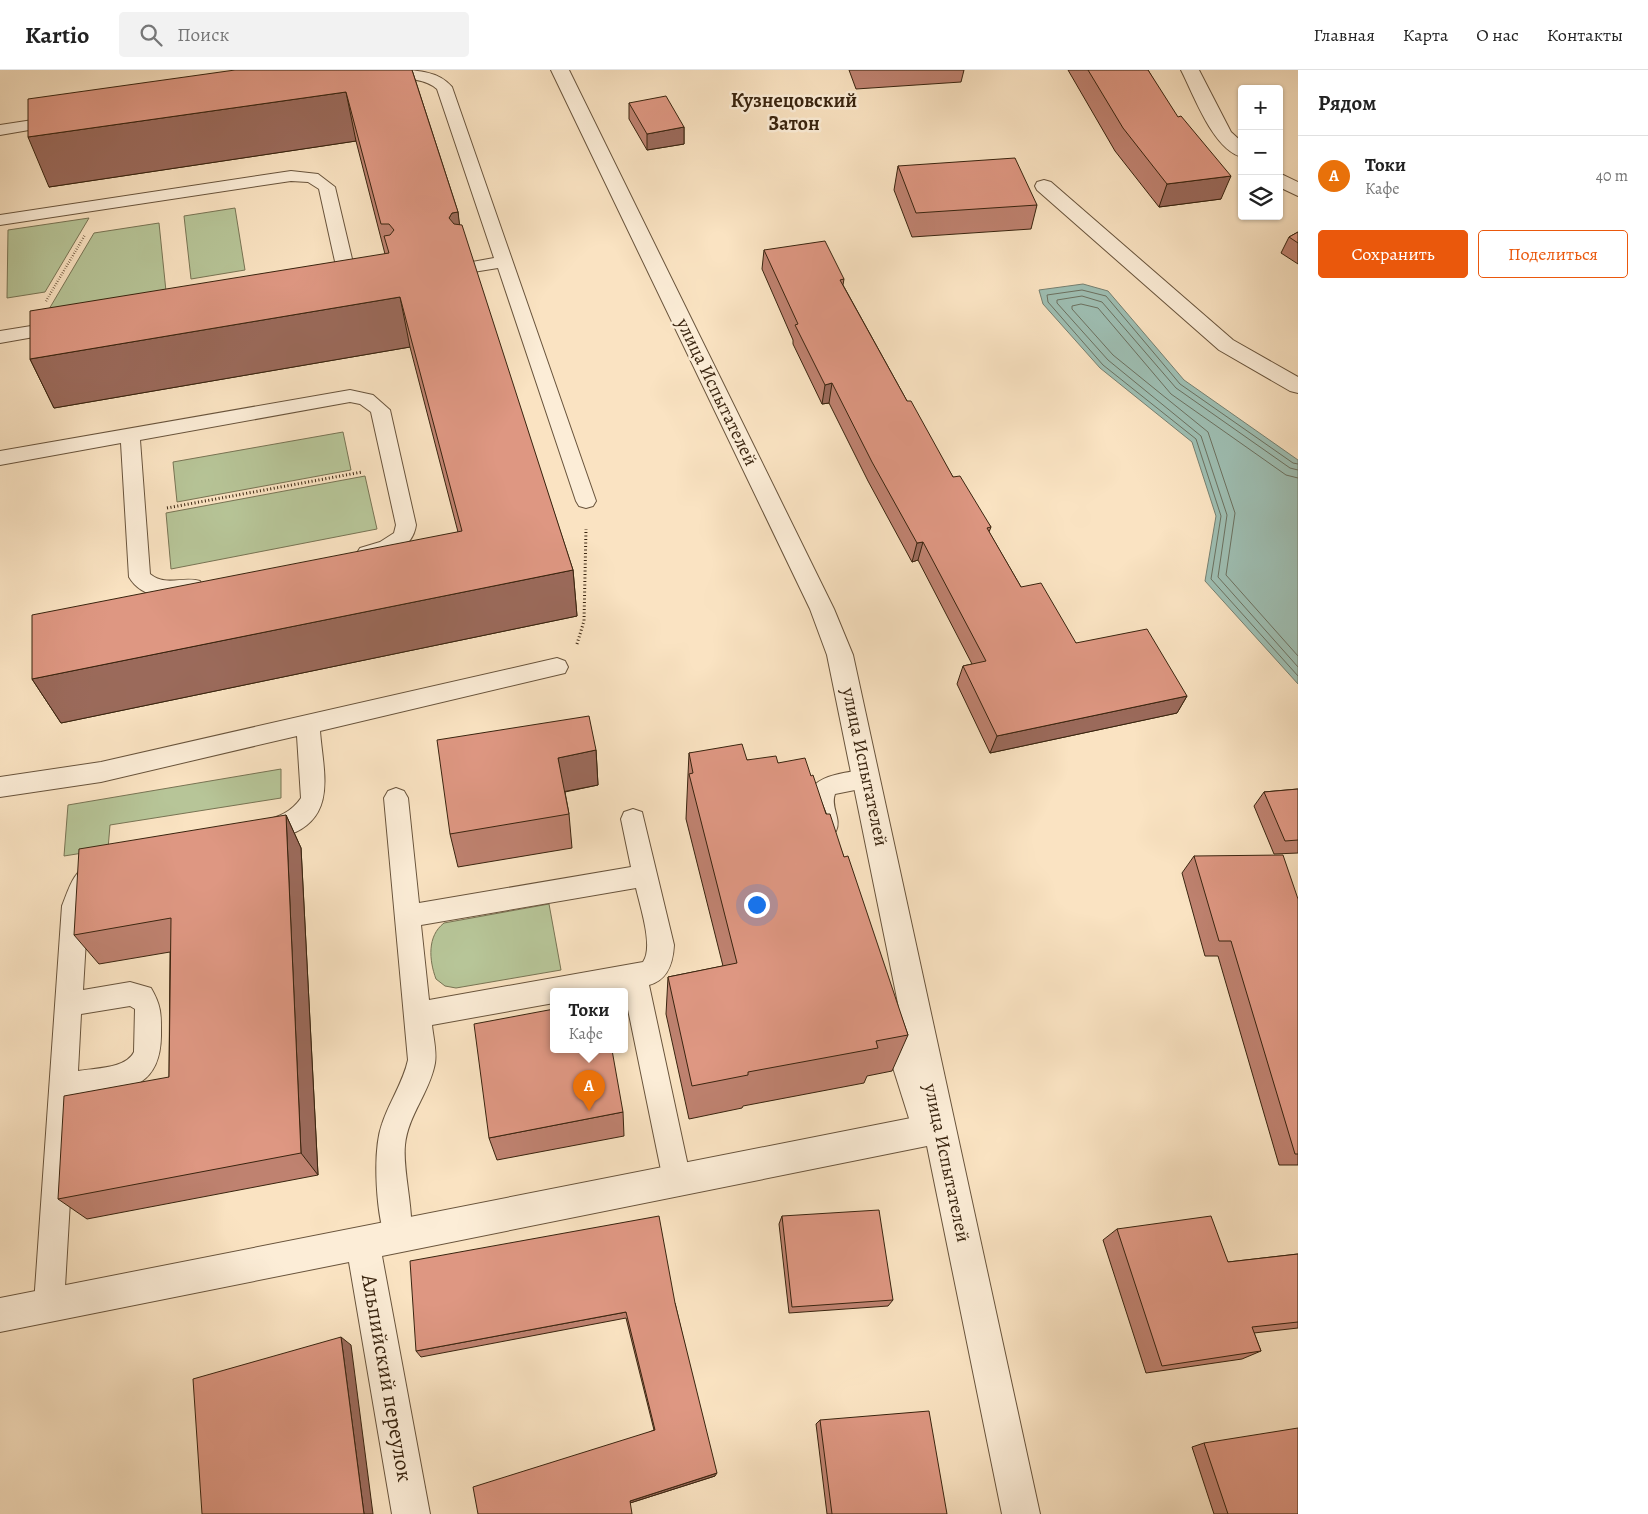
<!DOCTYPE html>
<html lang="ru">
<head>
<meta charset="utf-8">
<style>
	:root { --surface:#fff; --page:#f2f2f2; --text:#222; --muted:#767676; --line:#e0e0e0; --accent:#ea580c }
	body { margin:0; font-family:Alegreya,serif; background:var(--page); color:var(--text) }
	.controls { position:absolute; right:15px; top:15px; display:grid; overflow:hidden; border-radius:5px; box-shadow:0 1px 4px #0004 }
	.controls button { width:45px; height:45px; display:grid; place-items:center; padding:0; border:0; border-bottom:1px solid var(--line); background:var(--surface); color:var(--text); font:25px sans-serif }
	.you { position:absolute; left:756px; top:834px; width:18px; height:18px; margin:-12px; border:4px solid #fff; border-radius:50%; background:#1a73e8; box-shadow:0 0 0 8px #1a73e833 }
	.badge { display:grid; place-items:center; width:32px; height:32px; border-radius:50%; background:var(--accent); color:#fff; font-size:16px; font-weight:700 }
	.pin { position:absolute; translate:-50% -41px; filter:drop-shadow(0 1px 2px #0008) }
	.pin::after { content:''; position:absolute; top:26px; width:18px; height:15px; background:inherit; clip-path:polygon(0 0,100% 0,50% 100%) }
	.popup { position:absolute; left:550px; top:918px; width:78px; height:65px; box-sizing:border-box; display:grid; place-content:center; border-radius:5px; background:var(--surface); filter:drop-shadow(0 1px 4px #0005); font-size:16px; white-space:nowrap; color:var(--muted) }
	.popup b { font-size:19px; color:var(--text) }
	.popup::after { content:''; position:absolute; left:50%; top:100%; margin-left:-10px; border:10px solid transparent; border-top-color:var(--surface) }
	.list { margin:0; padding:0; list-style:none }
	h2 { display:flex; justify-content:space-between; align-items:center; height:65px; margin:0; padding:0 20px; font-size:21px }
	h2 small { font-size:16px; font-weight:400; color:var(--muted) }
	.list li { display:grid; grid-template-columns:32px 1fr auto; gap:15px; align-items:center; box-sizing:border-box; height:80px; padding:0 20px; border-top:1px solid var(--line) }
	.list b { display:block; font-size:19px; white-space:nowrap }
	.list p { margin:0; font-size:16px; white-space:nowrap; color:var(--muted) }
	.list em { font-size:16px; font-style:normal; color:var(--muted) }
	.actions { display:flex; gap:10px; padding:15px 20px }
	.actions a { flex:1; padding:11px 0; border:1px solid var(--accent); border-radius:5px; text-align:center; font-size:18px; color:var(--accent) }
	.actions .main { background:var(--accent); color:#fff }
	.icon { flex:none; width:28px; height:28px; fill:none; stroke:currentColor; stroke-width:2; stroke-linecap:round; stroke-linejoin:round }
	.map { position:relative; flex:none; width:1298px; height:1444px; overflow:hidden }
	header { display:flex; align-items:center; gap:30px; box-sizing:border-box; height:70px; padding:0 25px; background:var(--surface); border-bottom:1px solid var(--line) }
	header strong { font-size:24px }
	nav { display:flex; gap:28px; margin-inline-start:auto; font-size:18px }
	.search { width:350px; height:45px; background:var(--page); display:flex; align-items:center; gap:12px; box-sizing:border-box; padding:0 18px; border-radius:5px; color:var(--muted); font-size:19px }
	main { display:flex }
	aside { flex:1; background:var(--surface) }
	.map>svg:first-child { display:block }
</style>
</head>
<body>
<header>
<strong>Kartio</strong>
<div class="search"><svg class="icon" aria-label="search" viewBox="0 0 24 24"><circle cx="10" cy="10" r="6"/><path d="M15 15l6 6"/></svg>Поиск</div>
<nav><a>Главная</a><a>Карта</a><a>О нас</a><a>Контакты</a></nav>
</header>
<main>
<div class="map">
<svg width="1298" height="1444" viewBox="0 0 1298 1444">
	<rect width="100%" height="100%" fill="#fae3c2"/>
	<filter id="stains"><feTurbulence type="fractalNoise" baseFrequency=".004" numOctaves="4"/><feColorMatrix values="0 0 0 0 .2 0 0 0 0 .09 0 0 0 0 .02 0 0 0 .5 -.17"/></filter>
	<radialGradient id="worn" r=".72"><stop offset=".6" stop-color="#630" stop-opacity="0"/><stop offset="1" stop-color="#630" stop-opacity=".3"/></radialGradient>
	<g fill="#b7c598" stroke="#787454">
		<polygon points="235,138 245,200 191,209 184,146"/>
		<polygon points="89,148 45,222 7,228 8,160"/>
		<polygon points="159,153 167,231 42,251 94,163"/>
		<polygon points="343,362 351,400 177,432 173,392"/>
		<polygon points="365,406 377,459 171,499 166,443"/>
		<polygon points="281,699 281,728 110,755 108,779 64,786 68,735"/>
		<path d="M549,834l12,66 -105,18 -11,-2 -9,-7c-7,-19 -9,-43 8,-56z"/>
	</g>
	<polygon fill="#9ebeb2" stroke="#768071" points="1083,214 1108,221 1184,310 1298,390 1298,614 1205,511 1216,446 1192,372 1100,298 1043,234 1039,220"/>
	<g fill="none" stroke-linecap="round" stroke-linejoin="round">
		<g stroke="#6c7160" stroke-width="1">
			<polyline points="1298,394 1293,393 1180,314 1106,226 1082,220 1047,225 1048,232 1103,295 1196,369 1221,446 1211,509 1298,606"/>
			<polyline points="1298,400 1290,398 1176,318 1102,232 1082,226 1057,230 1057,233 1108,290 1201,366 1227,445 1218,507 1298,597"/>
			<polyline points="1298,408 1286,405 1171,324 1098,238 1081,234 1072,236 1072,239 1113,285 1208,362 1235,443 1226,505 1298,586"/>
		</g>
		<g stroke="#69543c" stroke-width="2">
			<g id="lane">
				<path d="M394,0c20,0 44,0 58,17l144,414 -3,5 -7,2 -7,-2 -3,-5 -78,-233 -31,5 -6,-1 -3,-4 3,-4 33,-6 -57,-169c-21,-18 -55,-4 -62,-13l2,-3z"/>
				<polygon points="59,46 64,48 67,51 64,54 0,65 0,55"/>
				<polygon points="291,101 318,104 335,117 357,210 354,214 336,216 330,215 327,211 330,207 338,205 319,119 308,112 291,111 0,155 0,145"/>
				<polygon points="62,251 68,253 71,257 68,261 0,273 0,261"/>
				<path d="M350,320l23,5 17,15 26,115c-3,24 -34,40 -56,33l-3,-5 3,-5 20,-6 14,-9 2,-8 -25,-113 -11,-8 -10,-2 -210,38 10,134c16,13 32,2 50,7l3,6 -3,6c-24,7 -57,8 -71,-16l-8,-134 -121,22v-14z"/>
				<path d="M557,588l8,3 3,6 -3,6 -245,58c3,40 18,86 -31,104 -13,4 -25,9 -38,4l-3,-7 3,-7c20,-7 37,-8 50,-27l-4,-62 -196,46 -101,15v-20l101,-15z"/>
				<path d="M867,699l8,3 4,7 -4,7 -40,8c-5,13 7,25 1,37l-9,3 -9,-3c-25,-53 7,-55 49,-62z"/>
				<path d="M396,718l8,3 4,7 11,105 212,-36 -10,-48 3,-7 9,-3 9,3 32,133c-1,18 -6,35 -25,40l42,195 -4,10 -10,4 -10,-4 -4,-10 -39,-190 -13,2h-57v11l-122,22c1,11 5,26 3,38 -5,29 -27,52 -30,82 -3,29 13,78 3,101l-10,5 -10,-5c-12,-27 -16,-94 -6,-122 7,-22 21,-41 26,-64l-24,-262 4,-7zM636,818c4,18 18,59 7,74l-214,38 -8,-75z"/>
				<path d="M92,793l9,3 3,8 -12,18 -4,14 -5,84 47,-8 21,6c11,19 10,27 10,48 -1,57 -41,54 -85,62l-12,206 -4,11 -11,4 -11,-4 -4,-11 28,-398c7,-17 11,-36 30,-43zM130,936l5,3 -1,43c-8,17 -40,16 -56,19l3,-57z"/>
				<polygon points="891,938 900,941 904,950 941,1061 937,1071 927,1075 917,1071 913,1061 878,950 882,941"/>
			</g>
		</g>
		<g stroke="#69543c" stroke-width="2">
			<g id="street">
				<polygon points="551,0 569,0 834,539 853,585 1040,1444 1002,1444 927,1076 382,1186 430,1444 392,1444 349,1192 0,1262 0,1228 921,1046 827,585 810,539"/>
				<path d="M1181,0h18l32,62 11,10v15c-29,-7 -48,-62 -61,-87z"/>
				<polygon points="1279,103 1298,112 1298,126 1279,117"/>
				<polygon points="1044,110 1051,112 1233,270 1298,307 1298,323 1290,321 1219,280 1037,120 1035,116 1037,112"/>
			</g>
		</g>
		<polyline stroke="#39240f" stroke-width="2.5" stroke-dasharray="0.5 2" stroke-linecap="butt" points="46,231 85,165"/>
		<g stroke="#39240f" stroke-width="3" stroke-dasharray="1 2.5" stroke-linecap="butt">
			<polyline points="167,438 362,402"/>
			<polyline points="577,574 584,551 586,459"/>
		</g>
		<use href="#lane" fill="#fcedd7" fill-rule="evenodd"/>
		<use href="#street" fill="#fcedd7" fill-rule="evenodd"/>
	</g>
	<g fill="#bf8270" stroke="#39240f">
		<polygon points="412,0 458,142 459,154 573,500 577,546 61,653 32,609 458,462 410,277 54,338 30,289 385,184 356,71 49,117"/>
		<polygon points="849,0 964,0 961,12 856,19"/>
		<polygon points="1068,0 1148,0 1221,129 1159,137 1115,81"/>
		<polygon points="629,33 684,57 684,74 647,80 629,49"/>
		<polygon points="898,96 1037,135 1031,159 912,167 894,120"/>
		<polygon points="1298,162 1298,194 1281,183 1289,167"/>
		<polygon points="764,180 844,209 843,215 907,331 953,407 991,457 989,462 1021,517 1076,573 1187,626 1177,643 990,683 957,614 963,596 972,594 918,490 912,492 868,411 829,333 822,334 793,274 793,270 762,199"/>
		<polygon points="596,680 598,715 565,722 569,744 572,778 458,797 450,764"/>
		<polygon points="689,683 747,690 778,693 811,706 844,787 908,965 892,1001 867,1006 864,1013 743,1036 742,1038 689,1049 666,944 668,907 723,896 686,749"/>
		<polygon points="1298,719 1298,783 1274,784 1254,736 1264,722"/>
		<polygon points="286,745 301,778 318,1105 87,1149 58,1129 169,1007 170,882 99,894 74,865"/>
		<polygon points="1194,786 1298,829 1298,1095 1279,1095 1218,886 1205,886 1182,803"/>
		<polygon points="623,1042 624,1066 497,1090 489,1068"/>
		<polygon points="782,1146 893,1230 888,1236 789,1243 779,1154"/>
		<polygon points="1117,1159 1228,1192 1298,1184 1298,1258 1254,1263 1261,1281 1242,1289 1146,1303 1103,1170"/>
		<polygon points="675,1233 715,1406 630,1433 478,1444 654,1360 626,1248 421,1287 416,1281"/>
		<polygon points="820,1350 947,1444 827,1444 816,1354"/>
		<polygon points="1204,1373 1298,1444 1214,1444 1192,1377"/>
	</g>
	<g fill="#9b6a5b" stroke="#39240f">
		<polygon points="346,22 356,71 49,117 28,67"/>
		<polygon points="684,57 684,74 647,80 647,64"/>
		<polygon points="1231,106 1221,129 1159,137 1167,114"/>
		<polygon points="458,142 464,191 449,148 452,143"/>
		<polygon points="400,227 410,277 54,338 30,289"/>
		<polygon points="832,313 829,333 822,334 825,315"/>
		<polygon points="923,472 918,490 912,492 917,473"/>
		<polygon points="573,500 577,546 61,653 32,609"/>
		<polygon points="1187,626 1177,643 990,683 997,666"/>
		<polygon points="596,680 598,715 562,722 558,688"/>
		<polygon points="286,745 301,778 318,1105 301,1083"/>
		<polygon points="341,1267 351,1275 373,1444 364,1444"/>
		<polygon points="717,1403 715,1406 630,1433 630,1431"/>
	</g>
	<g fill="#de9782" stroke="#39240f">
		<polygon points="235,0 412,0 458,142 452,143 449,148 454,154 462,155 573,500 32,609 32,545 462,461 400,227 30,289 30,241 389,183 384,166 390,165 394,160 389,154 381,154 346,22 28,67 28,29"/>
		<polygon points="1088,0 1148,0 1178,47 1181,46 1231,106 1167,114 1123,58"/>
		<polygon points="666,26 684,57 647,64 629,33"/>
		<polygon points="1015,88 1037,135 916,143 898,96"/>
		<polygon points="1298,162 1298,173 1289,167"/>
		<polygon points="825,171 844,209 840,210 907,331 911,331 953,407 960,406 991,457 987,458 1021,517 1041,513 1076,573 1147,559 1187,626 997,666 963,596 986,591 923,472 917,473 872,392 832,313 825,315 795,255 798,254 764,180"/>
		<polygon points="589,646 596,680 558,688 569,744 450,764 437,670"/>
		<polygon points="742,674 747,690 776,686 778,693 805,688 811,706 813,705 826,744 830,744 844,787 848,786 908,965 876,971 878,978 748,1002 748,1005 692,1016 668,907 737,893 689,704 693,703 689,683"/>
		<polygon points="1298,719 1298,770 1285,771 1264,722"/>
		<polygon points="286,745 301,1083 58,1129 64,1026 169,1007 171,848 74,865 79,779"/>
		<polygon points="1283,785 1298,829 1298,1084 1295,1084 1231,871 1219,871 1194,786"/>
		<polygon points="554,939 554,980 612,980 623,1042 489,1068 474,954"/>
		<polygon points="879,1140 893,1230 792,1237 782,1146"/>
		<polygon points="659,1146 675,1233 717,1403 630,1431 632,1444 478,1444 473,1417 655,1360 626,1242 416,1281 410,1191"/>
		<polygon points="1211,1146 1228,1192 1298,1184 1298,1252 1252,1257 1261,1281 1162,1296 1117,1159"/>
		<polygon points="341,1267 364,1444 202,1444 193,1309"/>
		<polygon points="929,1341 947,1444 832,1444 820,1350"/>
		<polygon points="1298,1358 1298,1444 1228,1444 1204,1373"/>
	</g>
	<g text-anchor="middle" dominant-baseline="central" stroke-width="5" stroke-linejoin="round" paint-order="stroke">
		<g font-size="19" fill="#39240f" stroke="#fcedd7">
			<text transform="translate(717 322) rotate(64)">улица Испытателей</text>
			<text transform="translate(865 697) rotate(78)">улица Испытателей</text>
			<text transform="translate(947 1093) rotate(78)">улица Испытателей</text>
		</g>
		<g font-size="20" font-weight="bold" fill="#39240f" stroke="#fcedd7">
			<text x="794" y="30">Кузнецовский<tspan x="794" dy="23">Затон</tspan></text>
		</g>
		<g font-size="22" fill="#39240f" stroke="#fcedd7">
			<text transform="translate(387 1308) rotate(80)">Альпийский переулок</text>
		</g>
	</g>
	<rect width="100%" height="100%" filter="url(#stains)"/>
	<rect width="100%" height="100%" fill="url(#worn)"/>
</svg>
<div class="controls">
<button>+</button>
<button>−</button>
<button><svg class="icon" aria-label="layers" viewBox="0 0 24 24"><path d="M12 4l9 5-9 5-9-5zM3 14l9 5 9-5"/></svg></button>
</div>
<div class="you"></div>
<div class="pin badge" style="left:589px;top:1041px;background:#e8710a">A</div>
<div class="popup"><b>Токи</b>Кафе</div>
</div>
<aside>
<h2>Рядом<small></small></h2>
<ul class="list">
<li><span class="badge" style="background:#e8710a">A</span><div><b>Токи</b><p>Кафе</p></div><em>40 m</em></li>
</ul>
<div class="actions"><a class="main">Сохранить</a><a>Поделиться</a></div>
</aside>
</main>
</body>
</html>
